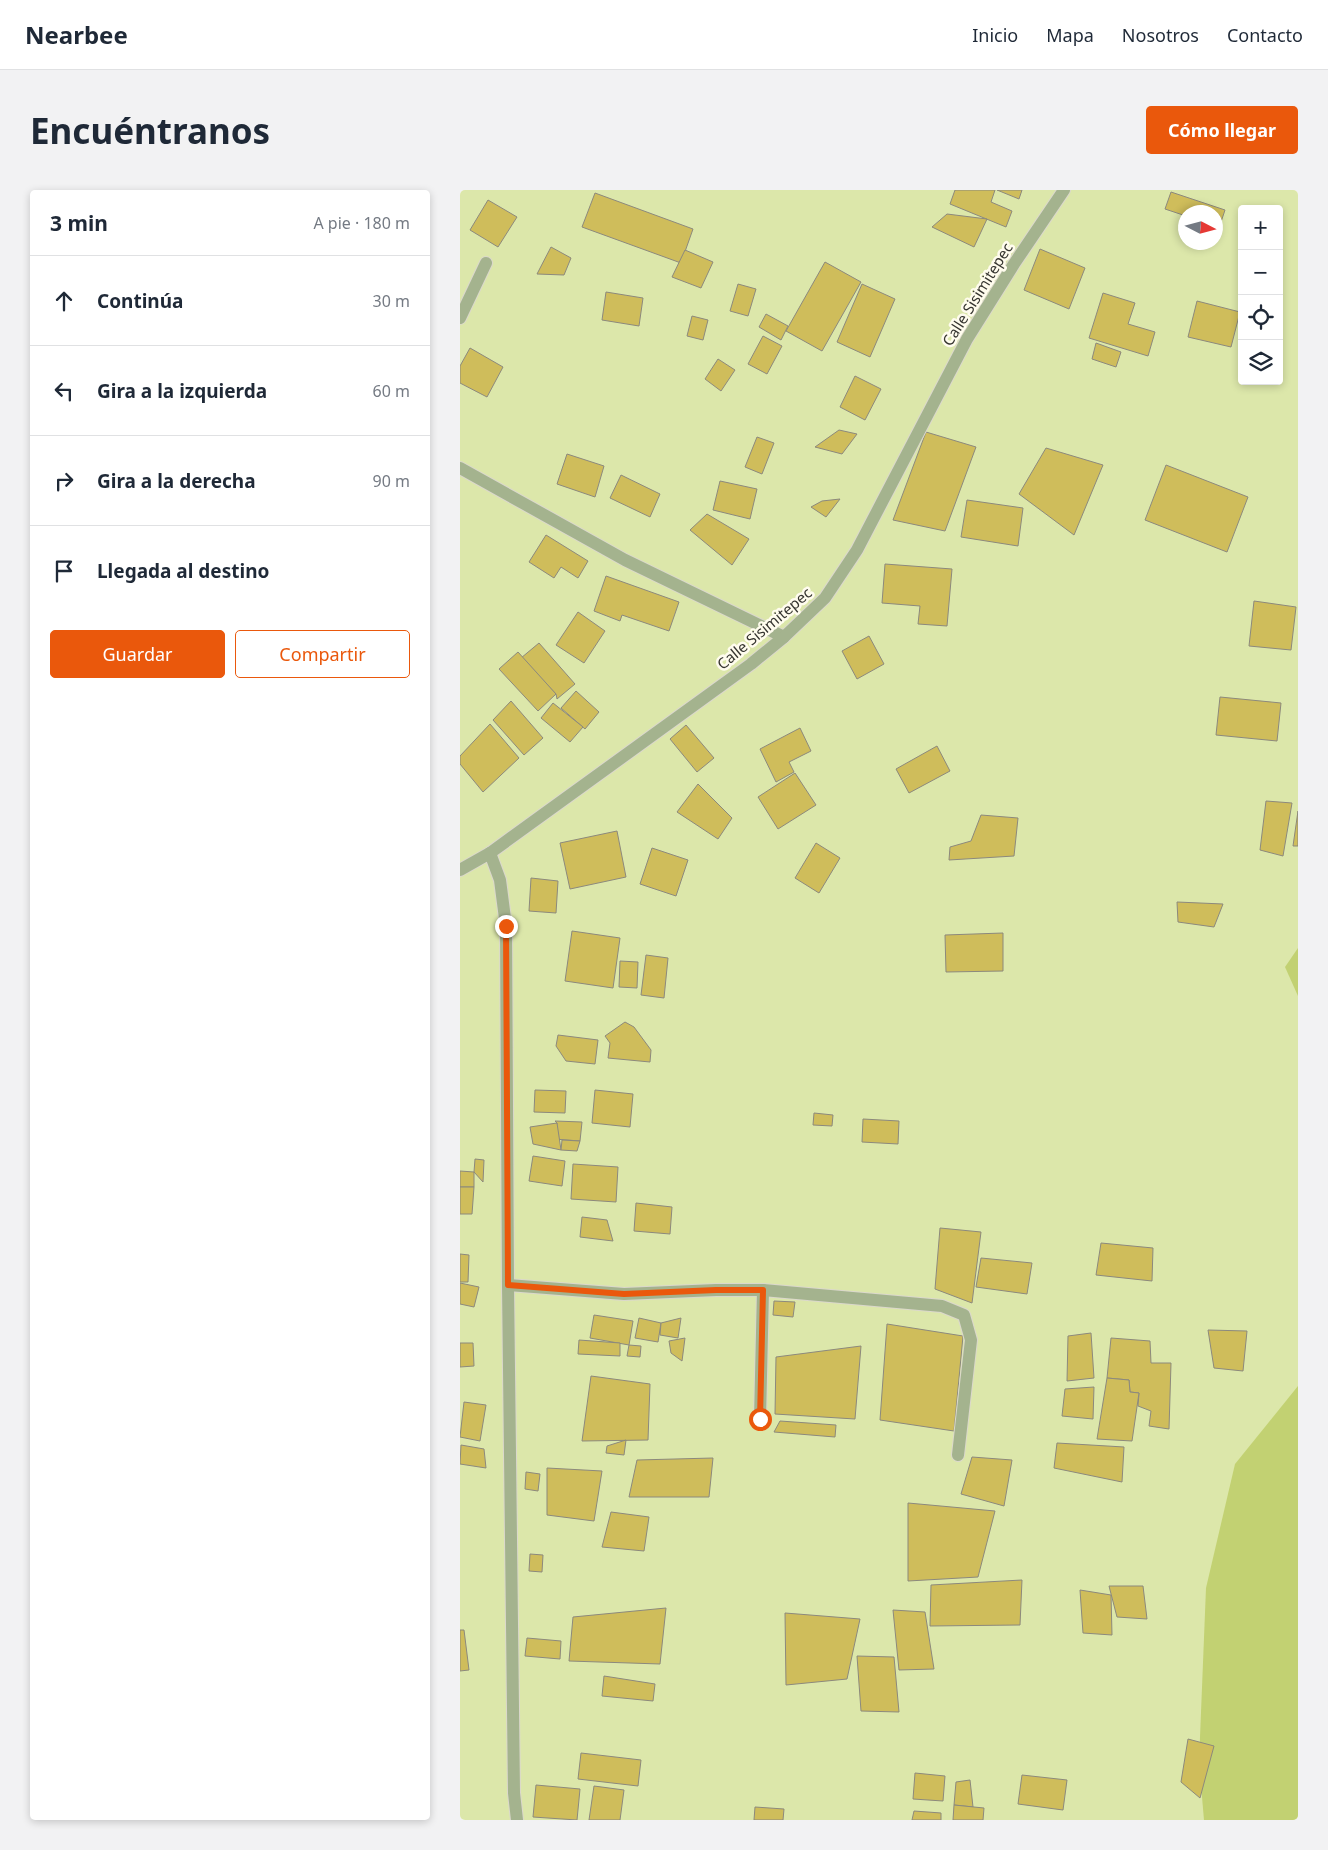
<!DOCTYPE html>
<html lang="es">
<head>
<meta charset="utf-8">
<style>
	:root { --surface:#fff; --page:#f2f2f3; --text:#1f2937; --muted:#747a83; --line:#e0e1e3; --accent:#ea580c }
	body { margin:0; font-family:"Noto Sans",sans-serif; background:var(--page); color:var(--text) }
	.controls { position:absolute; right:15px; top:15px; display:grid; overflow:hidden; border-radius:5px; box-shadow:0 2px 8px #0003 }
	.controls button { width:45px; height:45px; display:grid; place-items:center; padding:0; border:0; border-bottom:1px solid var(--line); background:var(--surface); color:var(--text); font:25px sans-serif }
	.compass { position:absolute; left:718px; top:15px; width:45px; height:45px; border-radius:50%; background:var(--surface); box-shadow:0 2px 8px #0003; rotate:96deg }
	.stop { position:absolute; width:15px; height:15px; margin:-11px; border:4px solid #ea580c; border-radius:50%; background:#fff }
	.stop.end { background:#ea580c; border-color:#fff; box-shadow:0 1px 5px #0008 }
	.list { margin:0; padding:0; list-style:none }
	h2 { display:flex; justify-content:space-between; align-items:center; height:65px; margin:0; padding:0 20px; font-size:21px }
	h2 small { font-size:16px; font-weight:400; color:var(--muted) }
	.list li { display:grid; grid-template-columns:32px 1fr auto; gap:15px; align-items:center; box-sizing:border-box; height:90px; padding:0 20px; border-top:1px solid var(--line) }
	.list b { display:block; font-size:19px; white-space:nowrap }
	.list em { font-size:16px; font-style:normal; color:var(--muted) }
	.actions { display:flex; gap:10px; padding:15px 20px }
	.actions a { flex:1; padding:11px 0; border:1px solid var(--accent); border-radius:5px; text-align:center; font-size:18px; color:var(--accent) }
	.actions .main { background:var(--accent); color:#fff }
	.icon { flex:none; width:28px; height:28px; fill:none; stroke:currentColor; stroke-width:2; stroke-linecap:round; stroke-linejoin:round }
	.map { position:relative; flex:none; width:838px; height:1630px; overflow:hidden; border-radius:5px }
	header { display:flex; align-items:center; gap:30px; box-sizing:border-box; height:70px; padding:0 25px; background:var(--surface); border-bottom:1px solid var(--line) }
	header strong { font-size:24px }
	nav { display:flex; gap:28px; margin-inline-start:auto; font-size:18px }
	.intro { display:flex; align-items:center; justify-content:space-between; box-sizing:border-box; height:120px; padding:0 30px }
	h1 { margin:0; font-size:35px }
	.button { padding:12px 22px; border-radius:5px; background:var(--accent); color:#fff; font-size:18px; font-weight:700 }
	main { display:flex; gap:30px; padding:0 30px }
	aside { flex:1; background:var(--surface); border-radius:5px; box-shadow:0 2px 8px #0003 }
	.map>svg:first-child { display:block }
</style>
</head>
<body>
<header>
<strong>Nearbee</strong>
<nav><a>Inicio</a><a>Mapa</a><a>Nosotros</a><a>Contacto</a></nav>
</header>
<div class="intro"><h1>Encuéntranos</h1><a class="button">Cómo llegar</a></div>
<main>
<aside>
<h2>3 min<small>A pie · 180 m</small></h2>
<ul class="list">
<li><svg class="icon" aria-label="ahead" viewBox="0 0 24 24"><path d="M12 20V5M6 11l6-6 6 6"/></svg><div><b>Continúa</b></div><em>30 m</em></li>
<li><svg class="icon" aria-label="left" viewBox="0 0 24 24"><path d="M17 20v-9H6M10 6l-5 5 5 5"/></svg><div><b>Gira a la izquierda</b></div><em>60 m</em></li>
<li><svg class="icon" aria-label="right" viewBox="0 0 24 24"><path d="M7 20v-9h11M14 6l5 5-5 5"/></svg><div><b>Gira a la derecha</b></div><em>90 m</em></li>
<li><svg class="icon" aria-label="arrive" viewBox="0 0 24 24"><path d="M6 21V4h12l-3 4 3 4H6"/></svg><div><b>Llegada al destino</b></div></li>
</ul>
<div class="actions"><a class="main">Guardar</a><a>Compartir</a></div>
</aside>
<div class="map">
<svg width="838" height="1630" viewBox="0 0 838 1630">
	<rect width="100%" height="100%" fill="#fffcee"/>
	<path fill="#dce7aa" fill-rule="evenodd" d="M0,0h838v1630h-838zM782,19h37v172h-37zM726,22h30v30h-30z"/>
	<g fill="#c2d172">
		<polygon points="838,758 838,806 825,777"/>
		<polygon points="838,1196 838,1630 744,1630 739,1572 746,1398 775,1274"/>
	</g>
	<g fill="#cfbd5b" stroke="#8c897d">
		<polygon points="495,0 535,0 531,12 552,21 546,37 490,14"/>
		<polygon points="537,0 562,0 559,9"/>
		<polygon points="711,2 765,20 756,47 756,22 726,22 726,26 705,19"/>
		<polygon points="135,3 233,39 221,73 122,37"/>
		<polygon points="28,10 57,27 38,57 10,40"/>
		<polygon points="487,24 527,29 514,57 472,37"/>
		<polygon points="91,57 111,68 104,85 77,84"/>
		<polygon points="580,59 625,78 609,119 564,100"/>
		<polygon points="225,60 253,72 241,98 212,87"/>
		<polygon points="365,72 401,92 362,161 326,141"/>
		<polygon points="278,94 296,99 288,126 270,121"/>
		<polygon points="402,94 435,109 410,167 377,152"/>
		<polygon points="146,102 183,108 179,136 142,130"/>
		<polygon points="643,103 675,113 668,134 695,142 688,166 629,148"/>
		<polygon points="737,111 780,122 771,157 728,147"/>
		<polygon points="306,124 328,136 321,150 299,137"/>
		<polygon points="232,126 248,130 243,150 227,146"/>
		<polygon points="303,146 322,156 307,184 288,174"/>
		<polygon points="636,153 661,162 656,177 632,169"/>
		<polygon points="10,158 43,177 27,207 0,193 0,176"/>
		<polygon points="258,169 275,180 261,201 245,189"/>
		<polygon points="395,186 421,199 405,230 380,217"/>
		<polygon points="379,240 397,244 382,264 355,257"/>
		<polygon points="466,242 516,257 485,341 433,330"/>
		<polygon points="297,247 314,253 302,284 285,277"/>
		<polygon points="586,258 643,275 614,345 559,304"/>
		<polygon points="107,264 144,276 135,307 97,294"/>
		<polygon points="706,275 788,307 767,362 685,330"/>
		<polygon points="161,285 200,304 190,327 150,308"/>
		<polygon points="260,291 297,299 290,329 253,320"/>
		<polygon points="380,309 366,327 351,317 362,311"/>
		<polygon points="507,310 563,318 558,356 501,347"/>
		<polygon points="247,324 289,349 272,375 230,340"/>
		<polygon points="86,345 128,371 118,388 101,377 94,388 69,372"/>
		<polygon points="425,374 492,379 487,436 458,434 460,416 422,413"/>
		<polygon points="146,386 219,412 209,441 162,425 160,431 134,421"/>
		<polygon points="794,411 836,417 831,460 789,456"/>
		<polygon points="118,422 145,441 124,473 96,455"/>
		<polygon points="409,446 424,474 397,489 382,461"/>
		<polygon points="79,453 115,494 97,509 96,504 61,468"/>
		<polygon points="58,462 96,504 78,521 39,479"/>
		<polygon points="116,501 139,522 125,539 101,518"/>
		<polygon points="760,507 821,513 817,551 756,545"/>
		<polygon points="51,511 83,548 64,565 33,530"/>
		<polygon points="93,513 123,537 110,552 81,528"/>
		<polygon points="30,534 59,568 23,602 0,574 0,566"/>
		<polygon points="226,535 254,568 237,582 210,549"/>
		<polygon points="340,538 351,561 329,572 334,582 316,592 300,559"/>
		<polygon points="477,556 490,581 449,603 436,579"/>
		<polygon points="335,583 356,615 318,639 298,607"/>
		<polygon points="238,594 272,628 258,649 217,622"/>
		<polygon points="806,611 832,613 823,666 800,660"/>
		<polygon points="838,621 838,656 833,656"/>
		<polygon points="521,625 558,628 554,666 489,670 490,657 511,651"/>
		<polygon points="157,641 166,687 110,699 100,653"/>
		<polygon points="356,653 380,668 359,703 335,688"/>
		<polygon points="192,658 228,670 216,706 180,694"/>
		<polygon points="71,688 98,691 96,723 69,721"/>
		<polygon points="717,712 763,714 754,737 718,732"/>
		<polygon points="112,741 160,748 153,798 105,791"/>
		<polygon points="543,743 543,781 486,782 485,745"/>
		<polygon points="186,765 208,768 204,808 181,805"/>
		<polygon points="160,771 178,772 177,798 159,797"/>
		<polygon points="165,832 174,837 191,860 190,872 148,868 150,853 145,846"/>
		<polygon points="98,845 138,850 135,874 106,871 96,856"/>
		<polygon points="75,900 106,901 105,923 74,922"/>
		<polygon points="135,900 173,904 170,937 132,933"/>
		<polygon points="354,923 373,925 372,936 353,935"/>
		<polygon points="403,929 439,931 438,954 402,952"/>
		<polygon points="95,931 122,932 120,951 94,949 97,933"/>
		<polygon points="97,933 101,960 73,954 70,937"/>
		<polygon points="102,950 120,951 117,961 101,960"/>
		<polygon points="73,966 105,971 102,996 69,991"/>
		<polygon points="15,969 24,970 23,992 14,982"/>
		<polygon points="113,974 158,977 156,1012 111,1009"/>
		<polygon points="0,981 14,982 14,997 0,997"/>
		<polygon points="0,997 14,997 12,1024 0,1024"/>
		<polygon points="176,1013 212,1017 210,1044 174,1041"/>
		<polygon points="122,1027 147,1030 153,1051 120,1047"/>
		<polygon points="480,1038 521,1042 512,1113 475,1099"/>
		<polygon points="641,1053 693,1058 692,1091 636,1085"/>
		<polygon points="0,1064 9,1065 8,1092 0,1092"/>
		<polygon points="521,1068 572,1073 567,1104 516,1097"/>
		<polygon points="0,1093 19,1097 14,1117 0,1114"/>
		<polygon points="314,1111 335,1112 333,1127 313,1125"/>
		<polygon points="134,1125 173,1131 169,1155 130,1148"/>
		<polygon points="179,1128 201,1133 198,1152 175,1148"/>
		<polygon points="221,1128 218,1148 200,1145 201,1133"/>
		<polygon points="427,1134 503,1146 494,1241 420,1230"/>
		<polygon points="748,1140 787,1141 783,1181 754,1178"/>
		<polygon points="631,1143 634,1188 607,1191 608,1146"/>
		<polygon points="225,1148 222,1171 211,1163 209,1151"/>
		<polygon points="651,1148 690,1151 691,1173 711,1173 709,1239 689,1236 691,1221 678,1216 679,1203 670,1202 669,1190 647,1188"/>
		<polygon points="119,1150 160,1153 160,1166 118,1164"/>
		<polygon points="0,1153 13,1153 14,1176 0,1177"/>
		<polygon points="169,1155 181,1156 180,1167 167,1166"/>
		<polygon points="401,1156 395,1229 315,1224 316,1167"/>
		<polygon points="131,1186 190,1194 188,1250 122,1251"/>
		<polygon points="647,1188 669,1190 670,1202 679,1203 672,1251 637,1249"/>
		<polygon points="634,1197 633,1229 602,1226 605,1199"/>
		<polygon points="4,1212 26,1215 20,1251 0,1247"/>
		<polygon points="320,1231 376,1235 375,1247 314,1242"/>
		<polygon points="166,1250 164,1265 146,1263 147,1256"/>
		<polygon points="597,1253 664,1257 662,1292 594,1278"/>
		<polygon points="1,1255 24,1259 26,1278 0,1274"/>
		<polygon points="512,1267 552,1270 544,1316 501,1304"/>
		<polygon points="253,1268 249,1307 169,1307 177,1270"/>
		<polygon points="87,1278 142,1281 134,1331 87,1325"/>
		<polygon points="66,1282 80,1284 78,1301 65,1299"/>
		<polygon points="448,1313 535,1321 518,1387 448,1391"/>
		<polygon points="151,1322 189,1327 184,1361 142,1357"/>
		<polygon points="70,1364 83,1365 82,1382 69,1381"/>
		<polygon points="562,1390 560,1435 470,1436 471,1395"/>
		<polygon points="649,1396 683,1396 687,1429 657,1427"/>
		<polygon points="620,1400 651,1405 652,1445 623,1443"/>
		<polygon points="206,1418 200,1474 109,1471 113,1427"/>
		<polygon points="433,1420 465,1422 474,1479 439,1480"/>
		<polygon points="325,1423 400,1429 387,1489 326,1495"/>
		<polygon points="0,1440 4,1440 9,1480 0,1481"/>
		<polygon points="67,1448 101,1451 100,1469 65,1466"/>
		<polygon points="397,1466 434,1467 439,1522 401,1521"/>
		<polygon points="144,1486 195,1494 193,1511 142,1506"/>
		<polygon points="728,1549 754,1556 740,1608 721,1592"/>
		<polygon points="121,1563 181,1570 178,1596 118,1589"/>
		<polygon points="455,1583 485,1586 483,1611 453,1609"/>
		<polygon points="562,1585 607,1590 603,1620 558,1614"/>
		<polygon points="510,1590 513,1617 494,1615 496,1592"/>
		<polygon points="76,1595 120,1599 117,1630 73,1627"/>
		<polygon points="134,1596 164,1600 160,1630 129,1630"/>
		<polygon points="494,1615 524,1618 523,1630 493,1630"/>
		<polygon points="295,1617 324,1619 323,1630 294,1630"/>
		<polygon points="454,1621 481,1623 481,1630 452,1630"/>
	</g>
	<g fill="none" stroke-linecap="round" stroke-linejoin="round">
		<g stroke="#dbd8cc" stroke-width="14">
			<g id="minor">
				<polyline points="0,128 26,73"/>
				<polyline points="0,278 165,370 324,447"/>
				<polyline points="30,663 40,690 46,736 48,1095 54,1603 57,1630"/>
				<polyline points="0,680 30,663 291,474 324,447 365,408 397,360 507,149 554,74 604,0"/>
				<polyline points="48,1095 164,1104 256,1100 303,1100 482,1116 504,1125 511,1150 498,1265"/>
				<polyline points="300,1229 303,1100"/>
			</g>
		</g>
		<use href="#minor" stroke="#a4b38e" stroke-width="12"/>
	</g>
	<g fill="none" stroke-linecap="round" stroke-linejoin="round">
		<polyline stroke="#ea580c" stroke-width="6" points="46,736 48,1095 164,1104 256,1100 303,1100 300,1229"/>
	</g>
	<g text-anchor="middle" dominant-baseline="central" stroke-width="5" stroke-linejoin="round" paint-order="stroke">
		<g font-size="15" fill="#363530" stroke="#fffcee">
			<text transform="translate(517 104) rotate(-58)">Calle Sisimitepec</text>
			<text transform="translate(304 438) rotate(-40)">Calle Sisimitepec</text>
		</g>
	</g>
</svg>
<div class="controls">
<button>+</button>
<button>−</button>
<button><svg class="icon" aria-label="locate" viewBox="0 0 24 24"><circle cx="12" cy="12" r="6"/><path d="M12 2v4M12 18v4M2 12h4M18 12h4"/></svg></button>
<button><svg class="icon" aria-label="layers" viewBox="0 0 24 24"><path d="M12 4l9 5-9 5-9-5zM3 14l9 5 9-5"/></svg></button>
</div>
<svg class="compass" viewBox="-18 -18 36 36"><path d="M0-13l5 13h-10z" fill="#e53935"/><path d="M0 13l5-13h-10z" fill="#747a83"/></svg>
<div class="stop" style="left:300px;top:1229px"></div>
<div class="stop end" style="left:46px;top:736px"></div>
</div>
</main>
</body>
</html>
